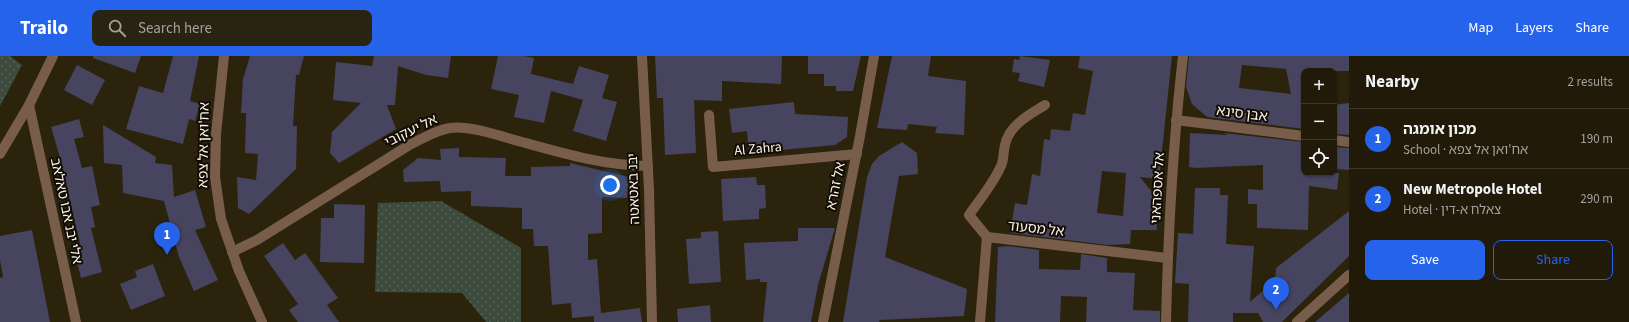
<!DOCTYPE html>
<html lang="en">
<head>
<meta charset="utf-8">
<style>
	:root { --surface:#211a09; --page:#292312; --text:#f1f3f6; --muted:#a2a19c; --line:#3e382a; --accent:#2563eb }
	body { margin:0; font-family:"Source Sans 3","Noto Sans Hebrew",sans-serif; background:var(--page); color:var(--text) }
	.controls { position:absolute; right:12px; top:12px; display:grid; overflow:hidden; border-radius:8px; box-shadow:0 1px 3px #0004 }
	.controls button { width:36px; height:36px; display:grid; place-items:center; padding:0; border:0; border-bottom:1px solid var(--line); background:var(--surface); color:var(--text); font:20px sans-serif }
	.you { position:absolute; left:610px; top:129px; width:14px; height:14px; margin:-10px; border:3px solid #fff; border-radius:50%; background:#1a73e8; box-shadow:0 0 0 6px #1a73e833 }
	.badge { display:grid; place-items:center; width:26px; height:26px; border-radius:50%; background:var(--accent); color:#fff; font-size:13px; font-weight:700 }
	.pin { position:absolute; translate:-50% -33px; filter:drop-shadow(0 1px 2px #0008) }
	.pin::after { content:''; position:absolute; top:21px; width:14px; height:12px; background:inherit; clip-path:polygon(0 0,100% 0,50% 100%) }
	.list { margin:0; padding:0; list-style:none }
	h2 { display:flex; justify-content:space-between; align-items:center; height:52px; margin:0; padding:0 16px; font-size:17px }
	h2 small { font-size:13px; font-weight:400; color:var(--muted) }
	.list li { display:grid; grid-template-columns:26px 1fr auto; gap:12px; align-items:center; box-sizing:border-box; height:60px; padding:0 16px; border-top:1px solid var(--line) }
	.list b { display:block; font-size:15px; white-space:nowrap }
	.list p { margin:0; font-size:13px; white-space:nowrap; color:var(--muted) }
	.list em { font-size:13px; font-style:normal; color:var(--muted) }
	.actions { display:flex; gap:8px; padding:12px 16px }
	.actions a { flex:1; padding:9px 0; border:1px solid var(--accent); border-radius:8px; text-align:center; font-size:14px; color:var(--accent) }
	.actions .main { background:var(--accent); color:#fff }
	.icon { flex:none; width:22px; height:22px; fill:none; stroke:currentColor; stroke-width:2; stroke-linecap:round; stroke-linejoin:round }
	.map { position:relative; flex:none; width:1349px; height:266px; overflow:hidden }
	header { display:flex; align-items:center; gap:24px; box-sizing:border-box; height:56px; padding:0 20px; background:var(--accent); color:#fff }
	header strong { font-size:19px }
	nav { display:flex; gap:22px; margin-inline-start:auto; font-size:14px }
	.search { width:280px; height:36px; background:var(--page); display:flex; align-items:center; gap:10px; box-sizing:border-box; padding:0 14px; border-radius:8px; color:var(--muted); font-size:15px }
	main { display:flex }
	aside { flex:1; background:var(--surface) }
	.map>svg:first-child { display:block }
</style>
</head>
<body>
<header>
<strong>Trailo</strong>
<div class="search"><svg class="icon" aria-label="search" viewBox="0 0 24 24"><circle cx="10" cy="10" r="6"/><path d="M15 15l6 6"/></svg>Search here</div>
<nav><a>Map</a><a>Layers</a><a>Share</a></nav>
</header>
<main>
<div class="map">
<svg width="1349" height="266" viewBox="0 0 1349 266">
	<defs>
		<pattern id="grass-dots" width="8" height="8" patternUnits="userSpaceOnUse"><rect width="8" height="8" fill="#3c4b3c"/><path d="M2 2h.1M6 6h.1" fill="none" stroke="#596558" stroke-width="1.8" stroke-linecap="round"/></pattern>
	</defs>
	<rect width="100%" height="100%" fill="#2c230c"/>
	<g fill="url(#grass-dots)">
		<polygon points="0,0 10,0 22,9 0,50"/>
		<polygon points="441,145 521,192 521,266 486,266 462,237 375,236 378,147"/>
	</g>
	<g fill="#46445e" fill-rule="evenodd">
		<polygon points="93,0 141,0 135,17 93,2"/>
		<polygon points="173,0 199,0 190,45 200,48 195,65 189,63 183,88 126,73 139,30 163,37"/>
		<polygon points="250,0 304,0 299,19 296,19 293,70 297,70 296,113 249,158 238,152 237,121 256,124 258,98 245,97 246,57 241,57 243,23"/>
		<polygon points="374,0 451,0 448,22 426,19 398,10 395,49 387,49 396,73 339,107 330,97 332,76 361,47 333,44 336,6 372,10"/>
		<polygon points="498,0 524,0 534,2 531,18 573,28 579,10 609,19 602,42 617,46 606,85 573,75 583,44 551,35 544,67 514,61 519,39 491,33"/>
		<polygon points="655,0 782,0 781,28 722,25 722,45 694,44 696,97 665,99 663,42 657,42"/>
		<polygon points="808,0 861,0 853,35 836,35 836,30 824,30 824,18 808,18"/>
		<polygon points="892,0 931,0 928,20 966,25 964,79 935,77 937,71 908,68 907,74 877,72"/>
		<polygon points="1020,0 1050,4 1044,31 1018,25 1020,17 1012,16 1014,3 1019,4"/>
		<path d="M1080,0h92l-13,123 -19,-2 16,20 1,33h-26l-1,14 -22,1 -98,-12 5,-30 12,2 5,-31 8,2 4,-37 6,1 1,-11 19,2 3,-18 12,2 8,-44 -15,-3zM1102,115l24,2 -3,43 -26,-3z"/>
		<path d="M1189,0h160v15h-45v58l-97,-12 -15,-13 -6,-17zM1242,9l44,4 5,25 -52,-6z"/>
		<polygon points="77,9 105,24 92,49 64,34"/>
		<polygon points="794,46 795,58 848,61 847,81 835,89 749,97 747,75 732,77 729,53"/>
		<polygon points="1349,47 1349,79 1334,78 1334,49"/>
		<polygon points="79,63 84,81 74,83 82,112 92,110 100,149 91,151 95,171 91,172 102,216 81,222 74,194 81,192 61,105 51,71"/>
		<polygon points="103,69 156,101 155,107 172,109 174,141 195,134 206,171 195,174 218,224 194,235 179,201 164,145 123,137 122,109 104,107"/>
		<polygon points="1190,77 1227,79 1224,77 1304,86 1304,117 1339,117 1337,134 1309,130 1308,174 1257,172 1257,148 1248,148 1248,133 1263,134 1263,109 1196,112 1189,111"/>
		<polygon points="902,86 917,97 918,118 899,120 885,201 967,233 964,260 880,264 879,266 843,266 867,121 872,108 879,100"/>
		<polygon points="1334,91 1349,92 1349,114 1334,113"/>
		<polygon points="459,92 459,101 506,102 505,120 531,120 531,111 570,110 570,107 629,121 627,142 602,141 602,177 588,178 588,204 597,203 601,257 640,252 642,266 594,266 594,260 572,262 571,247 552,249 548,190 534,190 533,173 522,173 522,152 471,150 471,135 441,136 440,125 404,126 403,114 418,102 441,104 440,93"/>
		<polygon points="756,121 757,129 765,129 766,152 759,153 759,163 723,165 721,123"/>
		<polygon points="1195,132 1220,132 1220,139 1228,139 1226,188 1254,190 1250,246 1275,224 1276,212 1349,155 1349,200 1282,266 1263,266 1258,257 1233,257 1233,266 1188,266 1189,228 1175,227 1178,177 1193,178"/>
		<polygon points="334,148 365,149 364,207 320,206 321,162 334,162"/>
		<polygon points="798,172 835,172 818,229 811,266 763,266 767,226 760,226 760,223 746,224 744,187 798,185"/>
		<polygon points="32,174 50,266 0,266 0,222 3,221 0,204 0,180"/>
		<polygon points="718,175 721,226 689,228 686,183 701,182 701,176"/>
		<polygon points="283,187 295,204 305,197 338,242 327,249 339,266 298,266 289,254 298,248 264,200"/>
		<polygon points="1008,190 1039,194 1039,213 1080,214 1081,198 1107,202 1107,216 1135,217 1133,254 1160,255 1160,266 1086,266 1087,241 1061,240 1060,266 995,266 998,191"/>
		<polygon points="153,208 165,240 131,254 120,228 137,221 135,215"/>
		<polygon points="1349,237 1349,266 1315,266"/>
		<polygon points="710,249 711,266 678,266 677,253"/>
	</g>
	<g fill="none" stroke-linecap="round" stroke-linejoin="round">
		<g stroke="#795d4b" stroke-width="10">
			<polyline points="224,0 216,78 215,121 221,163 239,215 262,266"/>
			<polyline points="642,0 649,134 652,266"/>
			<polyline points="29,49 76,266"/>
			<polyline points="709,59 713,111 857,98"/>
			<polyline points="1176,64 1304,80"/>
			<polyline points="1334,84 1349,86"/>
			<polyline points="0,98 29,49 53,0"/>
			<path d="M987,181l-18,-22c11,-16 24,-31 32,-49 3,-6 2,-14 4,-21 4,-20 24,-30 40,-40"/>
			<path d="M232,196l25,-12 154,-96c13,-6 25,-14 39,-16 20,-3 53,9 72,14 43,12 81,23 126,24"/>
			<polyline points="823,266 860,80 874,0"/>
			<polyline points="980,266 987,181 1167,202"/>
			<path d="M1166,266c2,-89 7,-178 17,-266"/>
			<polyline points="1297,266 1349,219"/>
		</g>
	</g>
	<g text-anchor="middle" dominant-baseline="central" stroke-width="4" stroke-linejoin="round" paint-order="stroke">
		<g font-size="14" fill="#faf3e6" stroke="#110d05">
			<text transform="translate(1242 58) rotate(7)">אבן סינא</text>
			<text transform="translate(411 75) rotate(-26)">אל יעקובי</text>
			<text transform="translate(204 89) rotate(-89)">אח'ואן אל צפא</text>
			<text transform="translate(758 93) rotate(-5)">Al Zahra</text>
			<text transform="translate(836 130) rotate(-78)">אל זהרא</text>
			<text transform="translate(1158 132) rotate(-87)">אל אספהאני</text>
			<text transform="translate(634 133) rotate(-92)">יבנ באטאטה</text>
			<text transform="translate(66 155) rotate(78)">אלי יבנ אבו טאלאב</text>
			<text transform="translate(1036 173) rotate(6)">אל מסעוד</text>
		</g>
	</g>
</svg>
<div class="controls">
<button>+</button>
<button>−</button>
<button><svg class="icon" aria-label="locate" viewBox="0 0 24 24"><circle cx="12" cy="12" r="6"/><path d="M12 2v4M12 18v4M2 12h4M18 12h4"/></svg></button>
</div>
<div class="you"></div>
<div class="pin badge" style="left:167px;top:199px">1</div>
<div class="pin badge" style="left:1276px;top:254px">2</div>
</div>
<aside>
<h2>Nearby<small>2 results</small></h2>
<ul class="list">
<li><span class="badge">1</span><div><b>מכון אומגה</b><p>School · אח'ואן אל צפא</p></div><em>190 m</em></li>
<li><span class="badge">2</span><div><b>New Metropole Hotel</b><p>Hotel · צאלח א-דין</p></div><em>290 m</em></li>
</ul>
<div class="actions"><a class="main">Save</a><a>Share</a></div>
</aside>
</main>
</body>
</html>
